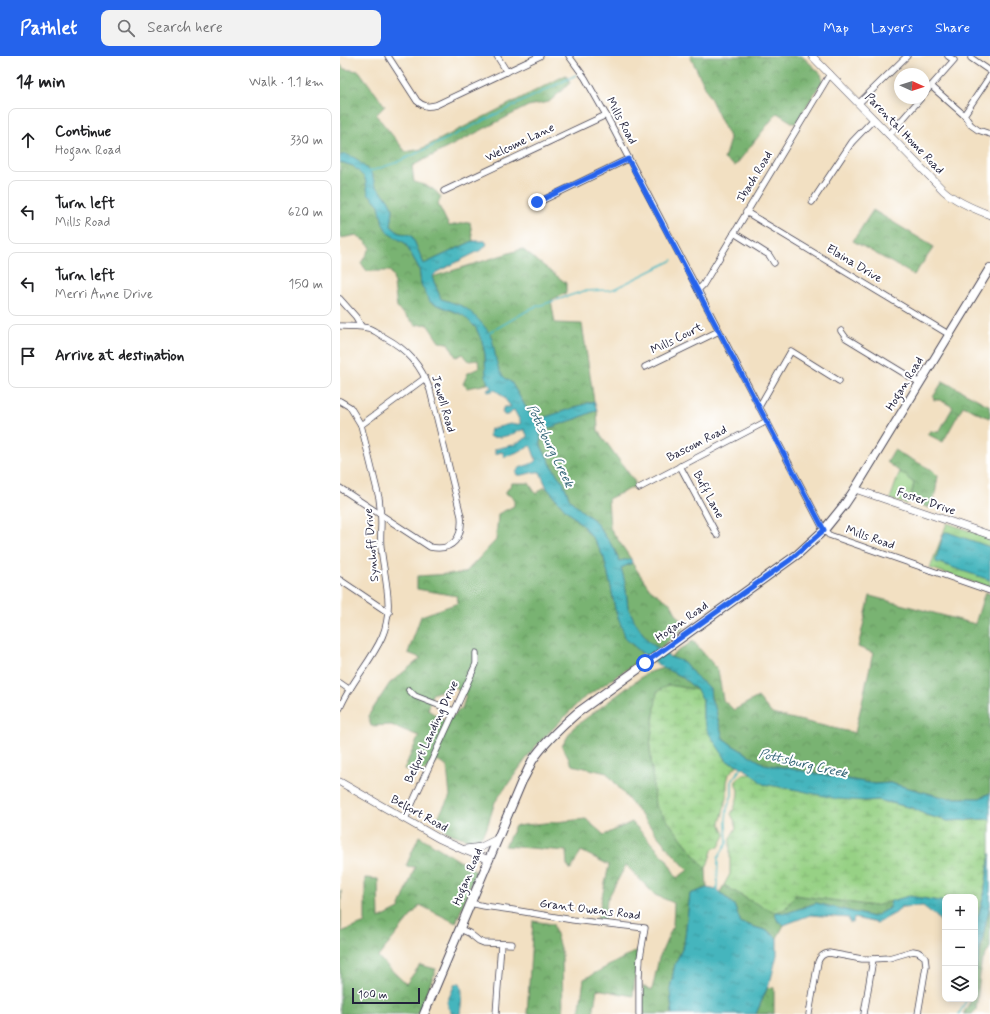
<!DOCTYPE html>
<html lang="en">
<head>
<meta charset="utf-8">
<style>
	:root { --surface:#fff; --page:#f2f2f2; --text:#202124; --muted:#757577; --line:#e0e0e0; --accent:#2563eb }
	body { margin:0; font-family:Mynerve,sans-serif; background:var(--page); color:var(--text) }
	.controls { position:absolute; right:12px; bottom:12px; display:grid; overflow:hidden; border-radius:8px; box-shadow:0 2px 10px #0003 }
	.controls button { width:36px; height:36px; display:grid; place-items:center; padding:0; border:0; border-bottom:1px solid var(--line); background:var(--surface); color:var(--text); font:20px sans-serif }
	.compass { position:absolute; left:554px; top:12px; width:36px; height:36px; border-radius:50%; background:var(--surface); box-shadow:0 2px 10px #0003; rotate:93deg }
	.scale { position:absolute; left:12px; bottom:10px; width:68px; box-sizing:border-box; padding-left:4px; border:2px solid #22223b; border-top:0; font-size:11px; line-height:14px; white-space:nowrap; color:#22223b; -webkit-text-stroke:3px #fff; paint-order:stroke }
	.stop { position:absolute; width:12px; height:12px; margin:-9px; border:3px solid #2563eb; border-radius:50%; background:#fff }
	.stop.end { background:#2563eb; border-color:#fff; box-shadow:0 1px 4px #0008 }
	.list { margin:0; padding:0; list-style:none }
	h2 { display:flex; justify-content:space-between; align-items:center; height:52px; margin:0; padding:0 16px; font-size:17px }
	h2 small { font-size:13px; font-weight:400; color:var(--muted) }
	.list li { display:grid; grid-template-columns:26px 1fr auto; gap:12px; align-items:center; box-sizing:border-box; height:64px; margin:0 8px 8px; padding:0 8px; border:1px solid var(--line); border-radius:8px }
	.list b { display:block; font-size:15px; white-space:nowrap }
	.list p { margin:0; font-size:13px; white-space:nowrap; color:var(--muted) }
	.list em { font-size:13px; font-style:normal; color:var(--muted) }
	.icon { flex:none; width:22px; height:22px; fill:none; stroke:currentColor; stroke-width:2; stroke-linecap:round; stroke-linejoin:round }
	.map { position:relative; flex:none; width:650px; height:958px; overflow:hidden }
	header { display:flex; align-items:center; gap:24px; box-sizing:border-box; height:56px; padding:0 20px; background:var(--accent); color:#fff }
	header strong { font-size:19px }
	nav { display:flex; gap:22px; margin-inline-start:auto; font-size:14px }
	.search { width:280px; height:36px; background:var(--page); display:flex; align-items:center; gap:10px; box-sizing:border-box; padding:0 14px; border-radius:8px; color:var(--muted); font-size:15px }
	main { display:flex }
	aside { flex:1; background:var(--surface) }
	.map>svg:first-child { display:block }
</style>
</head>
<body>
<header>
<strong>Pathlet</strong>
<div class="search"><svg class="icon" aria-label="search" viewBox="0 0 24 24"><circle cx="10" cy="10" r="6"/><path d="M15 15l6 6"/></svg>Search here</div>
<nav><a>Map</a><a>Layers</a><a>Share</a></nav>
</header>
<main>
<aside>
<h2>14 min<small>Walk · 1.1 km</small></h2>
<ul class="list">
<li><svg class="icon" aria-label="ahead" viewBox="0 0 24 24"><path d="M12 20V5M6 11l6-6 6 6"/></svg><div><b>Continue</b><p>Hogan Road</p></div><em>330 m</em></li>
<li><svg class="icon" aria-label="left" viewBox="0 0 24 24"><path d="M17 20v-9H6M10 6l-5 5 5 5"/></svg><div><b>Turn left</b><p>Mills Road</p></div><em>620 m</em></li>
<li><svg class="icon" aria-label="left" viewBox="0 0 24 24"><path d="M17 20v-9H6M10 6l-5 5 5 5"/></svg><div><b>Turn left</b><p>Merri Anne Drive</p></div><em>150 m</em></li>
<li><svg class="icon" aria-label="arrive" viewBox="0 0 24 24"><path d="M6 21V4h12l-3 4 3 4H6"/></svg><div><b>Arrive at destination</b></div></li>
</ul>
</aside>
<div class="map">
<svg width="650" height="958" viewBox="0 0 650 958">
	<defs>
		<pattern id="grass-tufts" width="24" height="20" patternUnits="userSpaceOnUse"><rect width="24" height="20" fill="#97d185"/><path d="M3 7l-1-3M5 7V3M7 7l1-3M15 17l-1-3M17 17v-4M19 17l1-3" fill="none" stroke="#82b374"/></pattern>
		<pattern id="forest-crowns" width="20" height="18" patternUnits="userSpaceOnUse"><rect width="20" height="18" fill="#79b372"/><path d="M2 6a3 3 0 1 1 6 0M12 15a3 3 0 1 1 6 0" fill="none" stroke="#63915f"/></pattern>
		<pattern id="wetland-marsh" width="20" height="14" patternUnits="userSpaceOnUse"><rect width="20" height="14" fill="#97d185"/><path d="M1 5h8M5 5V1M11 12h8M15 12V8" fill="none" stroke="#82b374"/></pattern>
		<pattern id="water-ripples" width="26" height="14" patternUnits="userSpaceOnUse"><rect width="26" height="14" fill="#45b5bd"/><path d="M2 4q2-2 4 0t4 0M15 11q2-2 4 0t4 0" fill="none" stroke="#39939b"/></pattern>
	</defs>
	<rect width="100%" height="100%" fill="#fff"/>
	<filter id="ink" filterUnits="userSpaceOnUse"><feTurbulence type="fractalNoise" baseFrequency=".025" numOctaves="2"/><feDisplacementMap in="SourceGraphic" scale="8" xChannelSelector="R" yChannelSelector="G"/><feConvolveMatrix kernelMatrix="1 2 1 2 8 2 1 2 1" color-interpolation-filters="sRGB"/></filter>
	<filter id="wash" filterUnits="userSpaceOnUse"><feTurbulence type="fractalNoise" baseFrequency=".012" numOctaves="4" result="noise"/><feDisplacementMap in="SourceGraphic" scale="16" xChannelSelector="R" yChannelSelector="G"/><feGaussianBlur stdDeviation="0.9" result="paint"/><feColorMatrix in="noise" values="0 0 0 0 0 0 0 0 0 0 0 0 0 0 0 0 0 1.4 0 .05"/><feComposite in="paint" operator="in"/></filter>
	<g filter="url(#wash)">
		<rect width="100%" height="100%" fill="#f2e0c2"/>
		<g fill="url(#grass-tufts)" stroke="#5c7a60">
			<polygon points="560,415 574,427 570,445 567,448 550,443"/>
			<polygon points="607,467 650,482 650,491 607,476 604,477 596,503 597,506 650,524 650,532 590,512"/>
		</g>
		<g fill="url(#forest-crowns)" stroke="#4e6a56" fill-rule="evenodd">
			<polygon points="350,0 462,0 481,18 483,24 455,68 437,57 395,110 384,103 390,83"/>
			<path d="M0,8l4,5 15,2 26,35 -9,9 30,37 15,-3 145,-74 4,8 -21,19 -21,4 -116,60 2,16c12,3 19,5 27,15l-3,7 11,22 21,-4 3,19 -49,23 -12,-28 -5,-2 -8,-1 -8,-7 2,-17 -5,-10 -13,-14 -3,-11 -27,-20 -5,2z"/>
			<polygon points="0,106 13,110 25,122 28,137 39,149 43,168 48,177 65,187 79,212 81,228 90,246 123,259 136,272 142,285 145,298 146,321 148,328 127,332 123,328 128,317 139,312 138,304 129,305 123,298 116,301 108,287 99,286 87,268 76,269 57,252 53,220 50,215 27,215 21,207 31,191 17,179 1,182 0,180"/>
			<polygon points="533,154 594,191 574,219 513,185"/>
			<polygon points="182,193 226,227 226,237 211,244 215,267 242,268 254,345 203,362 199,367 195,366 191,360 171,326 166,324 158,315 151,280 125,252 101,243 92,221"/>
			<polygon points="603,325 650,350 650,360 649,362 623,350 603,386 587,378 590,375 599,376 613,351 600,344 594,344 593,341"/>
			<polygon points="257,354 258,375 295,426 294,431 268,443 270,472 291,503 279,505 275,494 254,464 243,456 230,444 223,426 215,416 201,390 200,375 236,363"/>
			<polygon points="554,394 590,413 598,420 595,439 589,452 570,445 574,427 547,406"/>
			<path d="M172,427h17l7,11 7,-6h4l17,20 19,18 12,15 9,17 7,29 4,22 11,30 16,14 -6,10 -55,37 -47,48 -39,54 -9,28 -10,12 -27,-9 -14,-11 15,-26 -3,-29 -9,-7 -18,14 -16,-5 15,-33 -28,-11 -20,1 -3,-10 22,-33 31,-25 -13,-5 13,-37 37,-13 -1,-7 -40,-7v-13l48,-3 31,-33 2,-26 16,-8v-8l-9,-5zM114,630l12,10 -4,12 -16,14 -18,-12 4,-16z"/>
			<polygon points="292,507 310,533 331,548 344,572 319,593 308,585 295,566 288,551 285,526 281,512"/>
			<polygon points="645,536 650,538 650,737 640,742 606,742 550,727 535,728 424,708 392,689 383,682 378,664 376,654 371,643 370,632 357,622 344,606 330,601 353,585 378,614 383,644 394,654 418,641 432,658 515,677 533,597 518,591 530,540 635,568"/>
			<polygon points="323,612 341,620 357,634 328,629 317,636 310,691 315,749 366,813 367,832 350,838 344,889 335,908 330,933 332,958 303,958 303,930 312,934 319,902 333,870 334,847 315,839 286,809 267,844 265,864 257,864 269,809 241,795 231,814 227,809 226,795 165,790 175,770 246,763 264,779 292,766 326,803 337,822 348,814 326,790 267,717 232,709 222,690 233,672 307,617"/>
			<polygon points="79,780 136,815 116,867 80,849 38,901 66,928 80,909 96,913 78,958 0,958 0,835 1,834 1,876 25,867 25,822 38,823 39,863 59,853 75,811 66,810"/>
			<polygon points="384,829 409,844 445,853 455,839 535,850 551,845 549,852 533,861 476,847 447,857 435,856 437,864 444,869 437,882 428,875 401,867 394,849 380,836"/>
			<polygon points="650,848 650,891 641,908 636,954 632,958 623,958 632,943 635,943 635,918"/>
			<polygon points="193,865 213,868 222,899 223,958 187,958"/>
			<polygon points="298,894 293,940 257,933 253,958 239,958 244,923"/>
			<polygon points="428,931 434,932 434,958 416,958"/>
		</g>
		<g fill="url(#wetland-marsh)" stroke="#5c7a60">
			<polygon points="328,629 357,634 363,644 363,662 387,705 398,709 389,718 387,726 387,742 380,767 385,779 379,791 373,792 366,813 315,749 310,691 317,636"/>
			<path d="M404,718h8l11,10 102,17 13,-1 35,8 13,7 22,6 42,-2v35l-6,41 -9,31v-29h-30v5l-36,-6 -34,10 -80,-11 -10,14 -10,3 -26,-12 -25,-15 6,-11v-36l6,-10 -1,-6 -4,-8c4,-7 7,-15 7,-24 -1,-3 -3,-6 -2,-9 2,-3 5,-5 8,-7z"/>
		</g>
		<g fill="url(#water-ripples)" stroke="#346c7c">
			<path d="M5,98l10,4 17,16 3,11 13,14 5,10 -2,17 8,7 8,1 5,2 12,28 49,-23h12l2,3 -4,5 -46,23 -5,5 9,22c7,2 16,5 23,8 7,4 24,22 27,29 6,16 2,37 20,46l20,34 4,6 4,1 4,-5 51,-17 3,9 -21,9 -36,12 1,15 14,26 8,10 7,18 13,12 11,8 21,30 4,11 12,-2 1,4 -11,5 4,14 3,25 7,15 13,19 22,16 14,5 13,16 13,10 1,11 5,11 2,10 5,18 9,7 32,19 111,20 15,-1 56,15h34l10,-5v26l-42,2 -22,-6 -13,-7 -35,-8 -13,1 -28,-2 -39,-9 -35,-6 -11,-10 -14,-9 -11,-4 -19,-29 -5,-14v-18l-6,-10 -16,-14 -18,-8 -21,-15 -16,-14 -11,-30 -4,-22 -7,-29 -9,-17 -12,-15 -19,-18 -17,-20 -7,-16c-8,-1 -15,4 -23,3l-1,-2c3,-9 15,-6 20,-13l-5,-14h-2l-2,2 -22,9 -3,-5 -7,2v-5l18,-4 15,-8 -4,-8c-11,5 -23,10 -34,8l-1,-2 2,-6 19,-5 6,1 5,-2 -7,-13h-1c-2,4 -5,6 -9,5l-2,-3 1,-4 2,-1h6l-9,-12 -7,-5 -6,2 -2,-1 1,-2 4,-1v-1l-4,-3 -2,-7 -1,-23 -3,-13 -6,-13 -13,-13 -33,-13 -9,-18 -2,-16 -14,-25 -17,-10 -5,-9 -4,-19 -11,-12 -3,-15 -12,-12 -13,-4v-6z"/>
			<polygon points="607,476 650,491 650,524 596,506 596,503 604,477"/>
			<polygon points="650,798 650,848 635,918 635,870 644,839"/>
			<polygon points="367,832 377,834 394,849 401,867 428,875 437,882 437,899 431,923 416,958 332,958 330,933 335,908 344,889 350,838"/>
			<polygon points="569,840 605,846 605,871 596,860 583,850 561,851 556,857 537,867 514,862 513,867 509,866 509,862 470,859 444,869 437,864 435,856 447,857 476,847 533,861 549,852 551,845"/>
			<path d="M118,927h2c4,9 1,21 0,31h-8l-3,-5 -2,-7 8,-18z"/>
		</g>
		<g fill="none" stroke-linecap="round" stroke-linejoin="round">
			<g stroke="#45b5bd" stroke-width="1.5">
				<polyline points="28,116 55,107 86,93 236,19"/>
				<polyline points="147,278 192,252 244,235 268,234 274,233 333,204"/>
				<polyline points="377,834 378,802 387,787 386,765 387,753 392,739 392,724 402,711"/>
				<polyline points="619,958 627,943"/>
			</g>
		</g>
	</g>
	<g filter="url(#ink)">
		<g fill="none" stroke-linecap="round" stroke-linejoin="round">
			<g stroke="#413e4f" stroke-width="7">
				<g id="minor">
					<path d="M48,0l29,45c7,6 11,6 19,4l104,-49"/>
					<polyline points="157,0 167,16"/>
					<polyline points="229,0 245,22 266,59 484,474 489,479 650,535"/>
					<polyline points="631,2 650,15"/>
					<polyline points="591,30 624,59 631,69 638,74 650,78"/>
					<polyline points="584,38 614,4 608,0"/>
					<polyline points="519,47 567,0"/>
					<polyline points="624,59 650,20"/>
					<polyline points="549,79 581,42"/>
					<polyline points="104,135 266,59"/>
					<polyline points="472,146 512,86 534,63"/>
					<polyline points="197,147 288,103"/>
					<polyline points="406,156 431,171 610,279"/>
					<polyline points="394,177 429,199 434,207"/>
					<polyline points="358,234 363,229 490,18"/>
					<polyline points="0,243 16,261 21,270"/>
					<path d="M0,270c9,0 19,0 28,2 6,2 11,6 16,9 24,13 37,28 46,53l31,126c2,21 -8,36 -31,31l-90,-59"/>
					<polyline points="501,275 506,282 580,327"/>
					<polyline points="305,311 379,275"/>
					<path d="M0,345l10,6 11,18 18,73c1,8 2,16 2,25 0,8 -1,16 0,24 3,31 14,60 1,90 -11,25 -32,46 -42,71"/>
					<polyline points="419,351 451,295 499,325"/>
					<polyline points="21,369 85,322"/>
					<polyline points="340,410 377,479"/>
					<polyline points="299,432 427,365"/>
					<polyline points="0,524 49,557"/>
					<polyline points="0,627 10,634"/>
					<polyline points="69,634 75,640 114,655"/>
					<polyline points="65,763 136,608 136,597"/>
					<polyline points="130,847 144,850 173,854 233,864 305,872 300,902 299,921 299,958"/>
					<polyline points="120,873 129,877 139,885 144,887 172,888"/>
					<polyline points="156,958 161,888"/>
					<path d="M469,958l9,-52c2,-6 5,-8 11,-9l33,6h11l16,-1 24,-7 5,1 3,2 4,3 1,9 -8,48"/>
					<polyline points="524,958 533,903"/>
				</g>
			</g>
			<g stroke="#413e4f" stroke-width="8">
				<g id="tertiary">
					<path d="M472,0l132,135c13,11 30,18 46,24"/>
					<polyline points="515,433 650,479"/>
					<polyline points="0,726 98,782 124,794 149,804"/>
					<polyline points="125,793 141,791 157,783"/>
				</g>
			</g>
			<g stroke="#413e4f" stroke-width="10">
				<path id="secondary" d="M84,958l98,-233c4,-6 7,-13 10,-20 12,-18 29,-34 45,-48l221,-159 26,-24 21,-26 10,-15 135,-221"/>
			</g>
			<use href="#minor" stroke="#fff" stroke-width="5.5"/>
			<use href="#tertiary" stroke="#fff" stroke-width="7"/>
			<use href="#secondary" stroke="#fff" stroke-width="8"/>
		</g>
	</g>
	<g fill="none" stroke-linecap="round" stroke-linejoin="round" filter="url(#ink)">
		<polyline stroke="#2563eb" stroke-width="5" points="197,146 288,103 484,474 450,504 305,607"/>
	</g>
	<g text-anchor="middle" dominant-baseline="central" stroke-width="4" stroke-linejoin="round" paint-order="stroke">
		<g font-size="12" fill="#22223b" stroke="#fff">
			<text transform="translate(281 65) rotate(62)">Mills Road</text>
			<text transform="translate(564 78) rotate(46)">Parental Home Road</text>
			<text transform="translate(180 87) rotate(-25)">Welcome Lane</text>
			<text transform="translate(415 121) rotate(-59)">Ibach Road</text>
			<text transform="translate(514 208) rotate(31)">Elaina Drive</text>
			<text transform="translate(337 283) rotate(-26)">Mills Court</text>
			<text transform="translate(565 328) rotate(-59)">Hogan Road</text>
			<text transform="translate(103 348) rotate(74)">Jewell Road</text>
			<text transform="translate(357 388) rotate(-27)">Bascom Road</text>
			<text transform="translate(368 439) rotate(62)">Buff Lane</text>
			<text transform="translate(586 446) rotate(19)">Foster Drive</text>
			<text transform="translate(530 482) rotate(19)">Mills Road</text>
			<text transform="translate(32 489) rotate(-95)">Synhoff Drive</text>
			<text transform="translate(342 566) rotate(-35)">Hogan Road</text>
			<text transform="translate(92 676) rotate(-65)">Belfort Landing Drive</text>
			<text transform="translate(79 758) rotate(29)">Belfort Road</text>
			<text transform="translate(128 821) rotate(-68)">Hogan Road</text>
			<text transform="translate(250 854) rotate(7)">Grant Owens Road</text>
		</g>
		<g font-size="13" font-style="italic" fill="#326476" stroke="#fff">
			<text transform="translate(210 390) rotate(64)">Pottsburg Creek</text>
			<text transform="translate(463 708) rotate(13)">Pottsburg Creek</text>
		</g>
	</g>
</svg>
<div class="controls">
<button>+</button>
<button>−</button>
<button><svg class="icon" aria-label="layers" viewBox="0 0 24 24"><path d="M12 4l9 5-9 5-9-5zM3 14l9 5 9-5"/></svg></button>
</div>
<svg class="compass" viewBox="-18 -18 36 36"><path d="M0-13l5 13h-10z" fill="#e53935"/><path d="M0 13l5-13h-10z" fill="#757577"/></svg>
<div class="scale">100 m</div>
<div class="stop" style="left:305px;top:607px"></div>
<div class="stop end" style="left:197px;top:146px"></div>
</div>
</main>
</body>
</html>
